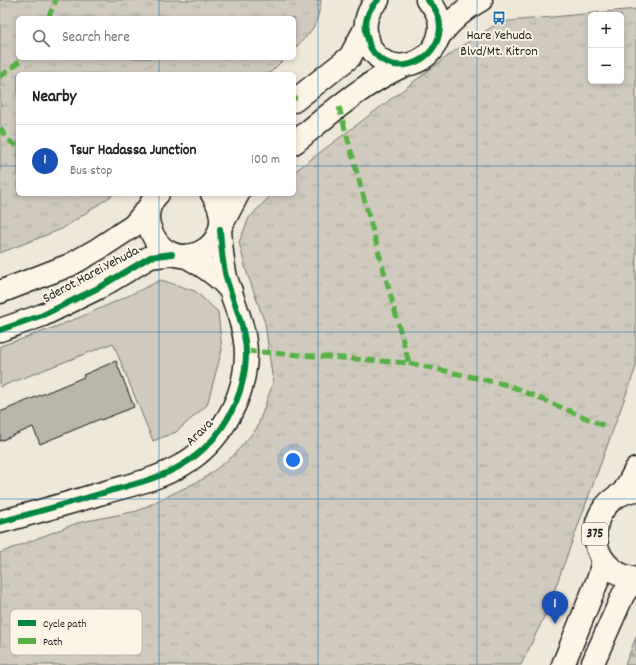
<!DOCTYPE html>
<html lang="en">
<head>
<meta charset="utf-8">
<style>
	:root { --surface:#fff; --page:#f6f6f6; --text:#222; --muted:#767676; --line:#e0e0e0; --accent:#7c3aed }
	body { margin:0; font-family:Dekko,sans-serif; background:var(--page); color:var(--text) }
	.controls { position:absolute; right:12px; top:12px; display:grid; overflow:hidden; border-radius:6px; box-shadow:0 2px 6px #0003 }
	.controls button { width:36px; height:36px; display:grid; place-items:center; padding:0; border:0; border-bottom:1px solid var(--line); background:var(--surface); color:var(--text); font:20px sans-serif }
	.you { position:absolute; left:293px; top:460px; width:14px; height:14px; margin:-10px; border:3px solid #fff; border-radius:50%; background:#1a73e8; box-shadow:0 0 0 6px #1a73e833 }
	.badge { display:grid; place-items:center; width:26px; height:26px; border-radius:50%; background:var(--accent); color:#fff; font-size:13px; font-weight:700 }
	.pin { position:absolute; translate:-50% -33px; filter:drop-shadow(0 1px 2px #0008) }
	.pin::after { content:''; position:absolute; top:21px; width:14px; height:12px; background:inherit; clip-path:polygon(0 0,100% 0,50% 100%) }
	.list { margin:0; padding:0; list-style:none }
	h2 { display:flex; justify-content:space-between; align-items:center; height:52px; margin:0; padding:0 16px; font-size:17px }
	h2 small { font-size:13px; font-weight:400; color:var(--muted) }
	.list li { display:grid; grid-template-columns:26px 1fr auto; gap:12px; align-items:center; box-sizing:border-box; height:72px; padding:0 16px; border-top:1px solid var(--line) }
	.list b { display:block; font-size:15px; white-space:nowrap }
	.list p { margin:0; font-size:13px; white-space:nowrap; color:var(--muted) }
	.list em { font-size:13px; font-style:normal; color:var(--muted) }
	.icon { flex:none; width:22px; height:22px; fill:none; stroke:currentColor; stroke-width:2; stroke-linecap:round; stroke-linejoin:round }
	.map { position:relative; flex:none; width:636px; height:665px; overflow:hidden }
	.search { position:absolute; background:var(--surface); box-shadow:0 2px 6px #0003; left:16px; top:16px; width:280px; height:44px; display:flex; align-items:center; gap:10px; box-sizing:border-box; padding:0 14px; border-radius:6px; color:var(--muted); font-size:15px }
	.panel { position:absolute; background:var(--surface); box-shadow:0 2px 6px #0003; left:16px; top:72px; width:280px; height:124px; border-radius:6px }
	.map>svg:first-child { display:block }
</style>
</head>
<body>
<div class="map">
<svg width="636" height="665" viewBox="0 0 636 665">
	<defs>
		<pattern id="grass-tufts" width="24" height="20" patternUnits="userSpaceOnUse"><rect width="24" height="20" fill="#cfcabd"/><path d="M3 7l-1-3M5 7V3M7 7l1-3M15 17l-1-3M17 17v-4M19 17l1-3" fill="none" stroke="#b1ada2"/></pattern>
		<pattern id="forest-firs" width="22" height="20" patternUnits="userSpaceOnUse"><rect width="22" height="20" fill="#cfcabd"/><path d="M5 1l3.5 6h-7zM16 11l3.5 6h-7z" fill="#b1ada2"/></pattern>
	</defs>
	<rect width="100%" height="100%" fill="#eee8d9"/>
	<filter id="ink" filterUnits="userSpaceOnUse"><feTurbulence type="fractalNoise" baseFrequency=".025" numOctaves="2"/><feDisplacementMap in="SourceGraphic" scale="8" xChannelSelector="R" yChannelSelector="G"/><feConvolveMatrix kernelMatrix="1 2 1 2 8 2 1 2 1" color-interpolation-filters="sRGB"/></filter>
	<g filter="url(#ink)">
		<g fill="url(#grass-tufts)" stroke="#76736c" fill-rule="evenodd">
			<path d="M0,0h321c-4,27 -8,30 -27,49v-31h-276v40h267l-16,16h-251v120h96l-52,35 -62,24z"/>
			<path d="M636,9v358l-90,246 -25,52h-521v-112l77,-30 60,-12 66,-32 30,-23 24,-28 16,-45 -8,-60 -19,-53 -7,-28 10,-24 23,-24h22v-22l166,-125 40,-25zM591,15h30v66h-30z"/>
		</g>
		<polygon fill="url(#forest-firs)" stroke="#76736c" points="636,637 636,665 625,665"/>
		<path fill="#cfcabd" stroke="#76736c" d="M161,280l34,11 23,21 4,38 -15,55 -31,27 -23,9 -40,-98 -113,44v-41c56,-17 108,-40 161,-66z"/>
		<polygon fill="#bab6aa" stroke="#1c1c1c" points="116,361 134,407 101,420 100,419 40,444 33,427 0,441 0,412 84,377 83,375"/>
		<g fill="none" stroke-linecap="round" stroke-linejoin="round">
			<g stroke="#1c1c1c" stroke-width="25">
				<g id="secondary">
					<path d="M378,0c-10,9 -15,23 -11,36 1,3 2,8 3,11 19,34 69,17 70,-20 0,-10 -5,-21 -13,-27"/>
					<path d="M440,35c12,-15 24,-26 41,-35"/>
					<polyline points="294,101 350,57 365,29"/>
					<path d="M294,143c35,-28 68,-59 109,-77"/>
					<path d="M158,194c-8,7 -12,20 -9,31 17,61 99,22 63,-31"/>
					<polyline points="221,226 238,194"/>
					<path d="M185,256c17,9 34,20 46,35"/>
					<polyline points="0,292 70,265 98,249 133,226 149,207"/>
					<polyline points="0,330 43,315 100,287 150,257 172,254"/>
					<path d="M0,522c33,-9 66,-18 99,-28 27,-8 58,-14 83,-29 39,-23 64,-68 64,-113 -1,-27 -13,-50 -20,-75 -4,-16 -5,-32 -6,-48"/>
				</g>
			</g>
			<g stroke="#1c1c1c" stroke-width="25">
				<g id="primary">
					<path d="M636,490c-54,8 -54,81 0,89"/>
					<polyline points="623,493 636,469"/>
					<polyline points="563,665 599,577 603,560"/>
					<polyline points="592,665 623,595 634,579"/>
				</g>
			</g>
			<use href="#secondary" stroke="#fcf5e5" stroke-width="22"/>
			<use href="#primary" stroke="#fcf5e5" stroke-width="22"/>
			<g stroke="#55b145" stroke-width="5" stroke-dasharray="10 5" stroke-linecap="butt">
				<polyline points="48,18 56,0"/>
				<polyline points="0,77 24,58"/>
				<polyline points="294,98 297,98"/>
				<polyline points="0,128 7,139 18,147"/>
				<polyline points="246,351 409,363 339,107"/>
				<polyline points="409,363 508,385 605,426"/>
			</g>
			<g stroke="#fcf5e5" stroke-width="8">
				<g id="cycleway">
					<path d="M378,0c-10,9 -15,23 -11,36 1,3 2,8 3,11 19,34 69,17 70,-20 0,-10 -5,-21 -13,-27"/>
					<polyline points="0,330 43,315 100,287 150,257 172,254"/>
					<path d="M0,522c33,-9 66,-18 99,-28 27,-8 58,-14 83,-29 39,-23 64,-68 64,-113 -1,-27 -13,-50 -20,-75 -4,-16 -5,-32 -6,-48"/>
				</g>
			</g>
			<use href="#cycleway" stroke="#00873e" stroke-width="6"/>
		</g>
	</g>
	<path fill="none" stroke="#1f6fb2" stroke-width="1" stroke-opacity="0.55" d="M159,0v18M318,0v665M477,0v665M159,58v16M0,166h18M294,166h342M159,194v471M0,332h636M0,499h636"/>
	<defs>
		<g id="bus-bare" transform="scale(1.08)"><path d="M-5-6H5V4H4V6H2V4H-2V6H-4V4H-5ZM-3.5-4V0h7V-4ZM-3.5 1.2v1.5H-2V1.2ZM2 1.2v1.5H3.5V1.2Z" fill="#1f6fb2" stroke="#fcf5e5" stroke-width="2.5" paint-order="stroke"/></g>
	</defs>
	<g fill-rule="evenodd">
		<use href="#bus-bare" x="499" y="18"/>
	</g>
	<g text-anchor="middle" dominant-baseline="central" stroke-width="4" stroke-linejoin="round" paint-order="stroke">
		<rect fill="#fcf5e5" stroke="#5f5d58" stroke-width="1" x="582" y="523" width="26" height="22" rx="3"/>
		<g font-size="13" font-weight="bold" fill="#1c1c1c">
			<text x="595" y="534">375</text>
		</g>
		<g font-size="14" fill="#1c1c1c" stroke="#fcf5e5">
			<text x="499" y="36">Hare Yehuda<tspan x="499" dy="16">Blvd/Mt. Kitron</tspan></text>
		</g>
		<g font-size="14" fill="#1c1c1c" stroke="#fcf5e5">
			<text transform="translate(91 275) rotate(-28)">Sderot Harei Yehuda</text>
			<text transform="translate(200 433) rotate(-45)">Arava</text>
		</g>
	</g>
	<rect x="10" y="609" width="132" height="46" rx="6" fill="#fcf5e5" stroke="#b9b4a9" stroke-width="1"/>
	<rect x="18" y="620" width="18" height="6" fill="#00873e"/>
	<rect x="18" y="638" width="18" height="6" fill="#55b145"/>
	<g font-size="11" fill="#1c1c1c">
		<text x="43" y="627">Cycle path</text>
		<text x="43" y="645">Path</text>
	</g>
</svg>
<div class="controls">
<button>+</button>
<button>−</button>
</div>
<div class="you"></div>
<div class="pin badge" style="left:555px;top:624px;background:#1a4fb4">1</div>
<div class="search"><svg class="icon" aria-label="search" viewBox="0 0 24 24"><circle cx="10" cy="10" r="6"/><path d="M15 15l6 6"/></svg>Search here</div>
<section class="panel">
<h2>Nearby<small></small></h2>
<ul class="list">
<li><span class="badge" style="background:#1a4fb4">1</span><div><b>Tsur Hadassa Junction</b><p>Bus stop</p></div><em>100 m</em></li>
</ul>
</section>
</div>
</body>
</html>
